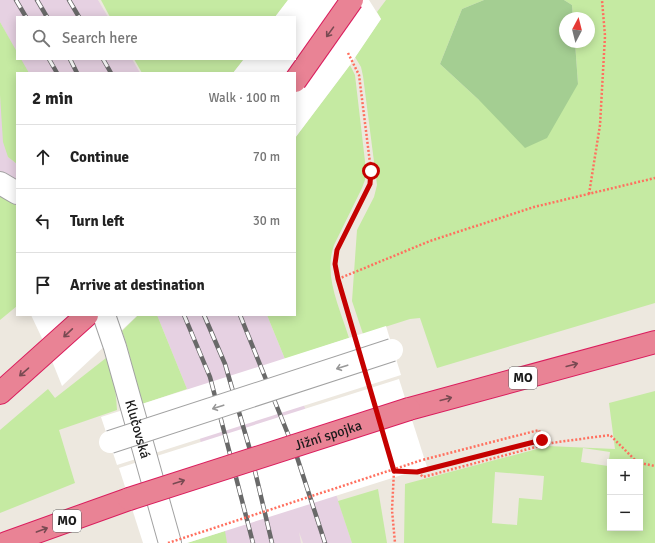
<!DOCTYPE html>
<html lang="en">
<head>
<meta charset="utf-8">
<style>
	:root { --surface:#fff; --page:#f2f2f2; --text:#222; --muted:#767676; --line:#e0e0e0 }
	body { margin:0; font-family:Signika,sans-serif; background:var(--page); color:var(--text) }
	.controls { position:absolute; right:12px; bottom:12px; display:grid; overflow:hidden; border-radius:0px; box-shadow:0 2px 10px #0003 }
	.controls button { width:36px; height:36px; display:grid; place-items:center; padding:0; border:0; border-bottom:1px solid var(--line); background:var(--surface); color:var(--text); font:20px sans-serif }
	.compass { position:absolute; left:559px; top:12px; width:36px; height:36px; border-radius:50%; background:var(--surface); box-shadow:0 2px 10px #0003; rotate:7deg }
	.stop { position:absolute; width:12px; height:12px; margin:-9px; border:3px solid #c50100; border-radius:50%; background:#fff }
	.stop.end { background:#c50100; border-color:#fff; box-shadow:0 1px 4px #0008 }
	.list { margin:0; padding:0; list-style:none }
	h2 { display:flex; justify-content:space-between; align-items:center; height:52px; margin:0; padding:0 16px; font-size:17px }
	h2 small { font-size:13px; font-weight:400; color:var(--muted) }
	.list li { display:grid; grid-template-columns:26px 1fr auto; gap:12px; align-items:center; box-sizing:border-box; height:64px; padding:0 16px; border-top:1px solid var(--line) }
	.list b { display:block; font-size:15px; white-space:nowrap }
	.list em { font-size:13px; font-style:normal; color:var(--muted) }
	.icon { flex:none; width:22px; height:22px; fill:none; stroke:currentColor; stroke-width:2; stroke-linecap:round; stroke-linejoin:round }
	.map { position:relative; flex:none; width:655px; height:543px; overflow:hidden }
	.search { position:absolute; background:var(--surface); box-shadow:0 2px 10px #0003; left:16px; top:16px; width:280px; height:44px; display:flex; align-items:center; gap:10px; box-sizing:border-box; padding:0 14px; border-radius:0px; color:var(--muted); font-size:15px }
	.panel { position:absolute; background:var(--surface); box-shadow:0 2px 10px #0003; left:16px; top:72px; width:280px; height:244px; border-radius:0px }
	.map>svg:first-child { display:block }
</style>
</head>
<body>
<div class="map">
<svg width="655" height="543" viewBox="0 0 655 543">
	<rect width="100%" height="100%" fill="#ede8df"/>
	<g fill="#e6d1e2">
		<polygon points="0,0 98,0 108,17 17,17 17,53 0,22"/>
		<polygon points="20,59 132,59 140,73 28,73"/>
		<polygon points="0,95 8,157 17,164 17,206 0,195"/>
		<polygon points="157,315 267,315 320,445 352,543 303,543 299,532 301,543 227,543 187,389"/>
	</g>
	<g fill="#c5eaa2" fill-rule="evenodd">
		<polygon points="101,0 288,0 275,17 110,17"/>
		<polygon points="386,0 484,0 462,9 440,64 479,100 578,84 575,42 589,42 589,18 573,18 572,5 564,0 655,0 655,303 437,368 420,318 410,319 363,334 352,301 357,230 374,197 377,185 363,76 361,67 355,57 381,19 377,12"/>
		<polygon points="0,22 17,52 17,59 21,59 29,73 17,73 17,164 8,157 3,142 0,95"/>
		<polygon points="134,59 244,59 233,73 142,73"/>
		<path d="M350,65l5,10 11,95 -1,10 -3,8 -28,57c-11,31 6,63 15,93l-64,21 -18,-44h28v-177z"/>
		<polygon points="0,195 17,206 17,306 0,320"/>
		<path d="M138,315h19l30,74 -48,16c-4,-26 -8,-50 -17,-74z"/>
		<path d="M106,358c8,17 10,33 11,52l-58,20 16,53 -75,30v-83l48,-41 7,9z"/>
		<path d="M655,391v152h-251l1,-59 143,-38 67,3 -6,-46zM583,448l27,4 -2,14 -27,-4zM610,462h30v66h-30zM495,472l49,4 -2,24 -23,-2 -2,27 -25,-2z"/>
		<polygon points="378,489 387,543 352,543 338,501"/>
		<polygon points="225,531 227,543 187,543"/>
	</g>
	<polygon fill="#a4ce92" points="484,0 564,0 572,5 573,18 565,18 565,42 575,42 578,84 547,138 525,148 479,100 440,64 462,9"/>
	<g fill="#fff">
		<polygon points="288,0 369,0 381,19 350,65 295,138 295,73 233,73 244,59 295,59 295,17 275,17"/>
		<polygon points="31,315 138,315 62,386 48,351"/>
		<polygon points="386,326 401,375 117,465 101,417"/>
		<polygon points="399,379 427,467 187,543 143,543 119,468"/>
	</g>
	<g fill="none" stroke-linecap="round" stroke-linejoin="round">
		<g stroke="#a2a2a2" stroke-width="24">
			<g id="minor">
				<polyline points="0,183 17,193"/>
				<path id="s1" d="M104,315l11,32 55,196"/>
			</g>
		</g>
		<g stroke="#da1d5d" stroke-width="24">
			<g id="highway">
				<polyline points="0,393 87,315"/>
				<polyline points="409,409 655,342"/>
				<polyline points="6,543 129,499"/>
			</g>
		</g>
		<g stroke="#ff705f" stroke-width="2.5" stroke-dasharray="2 2" stroke-linecap="butt">
			<polyline points="348,53 359,75 371,171 370,184 337,251 335,264 338,279 354,334"/>
			<polyline points="589,194 600,125 605,36 602,0"/>
			<polyline points="338,279 430,241 534,207 655,178"/>
			<polyline points="386,445 394,471 392,510 395,543"/>
			<polyline points="640,463 655,466"/>
			<polyline points="394,471 417,472 542,440 539,430 422,460"/>
			<polyline points="418,472 423,477 551,443 610,435 637,462"/>
		</g>
		<use href="#minor" stroke="#fff" stroke-width="22"/>
		<use href="#highway" stroke="#e98395" stroke-width="22"/>
		<g stroke="#696969" stroke-width="4.5">
			<g id="rail">
				<polyline points="16,0 26,17"/>
				<polyline points="37,0 47,17"/>
				<polyline points="69,0 79,17"/>
				<polyline points="49,59 57,73"/>
				<polyline points="70,59 77,73"/>
				<polyline points="103,59 111,73"/>
				<polyline points="184,315 210,377 253,543"/>
				<polyline points="204,315 225,364 250,450 272,543"/>
				<polyline points="240,315 296,454 325,543"/>
			</g>
		</g>
		<use href="#rail" stroke="#fff" stroke-width="3" stroke-dasharray="9" stroke-linecap="butt"/>
		<g stroke="#a2a2a2" stroke-width="24" stroke-linecap="butt">
			<polyline id="minor-bridge" points="110,442 392,350"/>
		</g>
		<g stroke="#da1d5d" stroke-width="24" stroke-linecap="butt">
			<g id="highway-bridge">
				<polyline points="295,81 352,0"/>
				<path id="s2" d="M129,499l280,-90"/>
			</g>
		</g>
		<polyline stroke="#ff705f" stroke-width="2.5" stroke-dasharray="2 2" stroke-linecap="butt" points="168,543 422,460"/>
		<use href="#minor-bridge" stroke="#fff" stroke-width="22"/>
		<use href="#highway-bridge" stroke="#e98395" stroke-width="22"/>
	</g>
	<defs><path id="oneway-shaft" d="M-6 0H5M1.5-3L5.5 0L1.5 3" fill="none" stroke-width="1.6" stroke-linecap="round" stroke-linejoin="round"/></defs>
	<g stroke="#784a52">
		<use href="#oneway-shaft" transform="translate(330 32) rotate(126)"/>
		<use href="#oneway-shaft" transform="translate(68 333) rotate(137)"/>
		<use href="#oneway-shaft" transform="translate(572 365) rotate(-15)"/>
		<use href="#oneway-shaft" transform="translate(24 372) rotate(139)"/>
		<use href="#oneway-shaft" transform="translate(446 399) rotate(-15)"/>
		<use href="#oneway-shaft" transform="translate(179 482) rotate(-18)"/>
		<use href="#oneway-shaft" transform="translate(42 530) rotate(-20)"/>
	</g>
	<g stroke="#989898">
		<use href="#oneway-shaft" transform="translate(342 367) rotate(162)"/>
		<use href="#oneway-shaft" transform="translate(218 407) rotate(162)"/>
	</g>
	<g fill="none" stroke-linecap="round" stroke-linejoin="round">
		<polyline stroke="#c50100" stroke-width="5" points="371,171 370,184 337,250 335,264 338,279 394,471 417,472 542,440"/>
	</g>
	<g text-anchor="middle" dominant-baseline="central" stroke-width="4" stroke-linejoin="round" paint-order="stroke">
		<g fill="#fff" stroke="#5f5f5f" stroke-width="1">
			<rect x="509" y="367" width="28" height="22" rx="3"/>
			<rect x="53" y="510" width="28" height="22" rx="3"/>
		</g>
		<g font-size="13" font-weight="bold" fill="#1b1b1b">
			<text x="523" y="378">MO</text>
			<text x="67" y="521">MO</text>
		</g>
		<g font-size="14" fill="#1b1b1b" stroke="#fff">
			<text stroke="none"><textPath href="#s1" startOffset="119">Klučovská</textPath></text>
			<text stroke="none"><textPath href="#s2" startOffset="209">Jižní spojka</textPath></text>
		</g>
	</g>
</svg>
<div class="controls">
<button>+</button>
<button>−</button>
</div>
<svg class="compass" viewBox="-18 -18 36 36"><path d="M0-13l5 13h-10z" fill="#e53935"/><path d="M0 13l5-13h-10z" fill="#767676"/></svg>
<div class="stop" style="left:371px;top:171px"></div>
<div class="stop end" style="left:542px;top:440px"></div>
<div class="search"><svg class="icon" aria-label="search" viewBox="0 0 24 24"><circle cx="10" cy="10" r="6"/><path d="M15 15l6 6"/></svg>Search here</div>
<section class="panel">
<h2>2 min<small>Walk · 100 m</small></h2>
<ul class="list">
<li><svg class="icon" aria-label="ahead" viewBox="0 0 24 24"><path d="M12 20V5M6 11l6-6 6 6"/></svg><div><b>Continue</b></div><em>70 m</em></li>
<li><svg class="icon" aria-label="left" viewBox="0 0 24 24"><path d="M17 20v-9H6M10 6l-5 5 5 5"/></svg><div><b>Turn left</b></div><em>30 m</em></li>
<li><svg class="icon" aria-label="arrive" viewBox="0 0 24 24"><path d="M6 21V4h12l-3 4 3 4H6"/></svg><div><b>Arrive at destination</b></div></li>
</ul>
</section>
</div>
</body>
</html>
